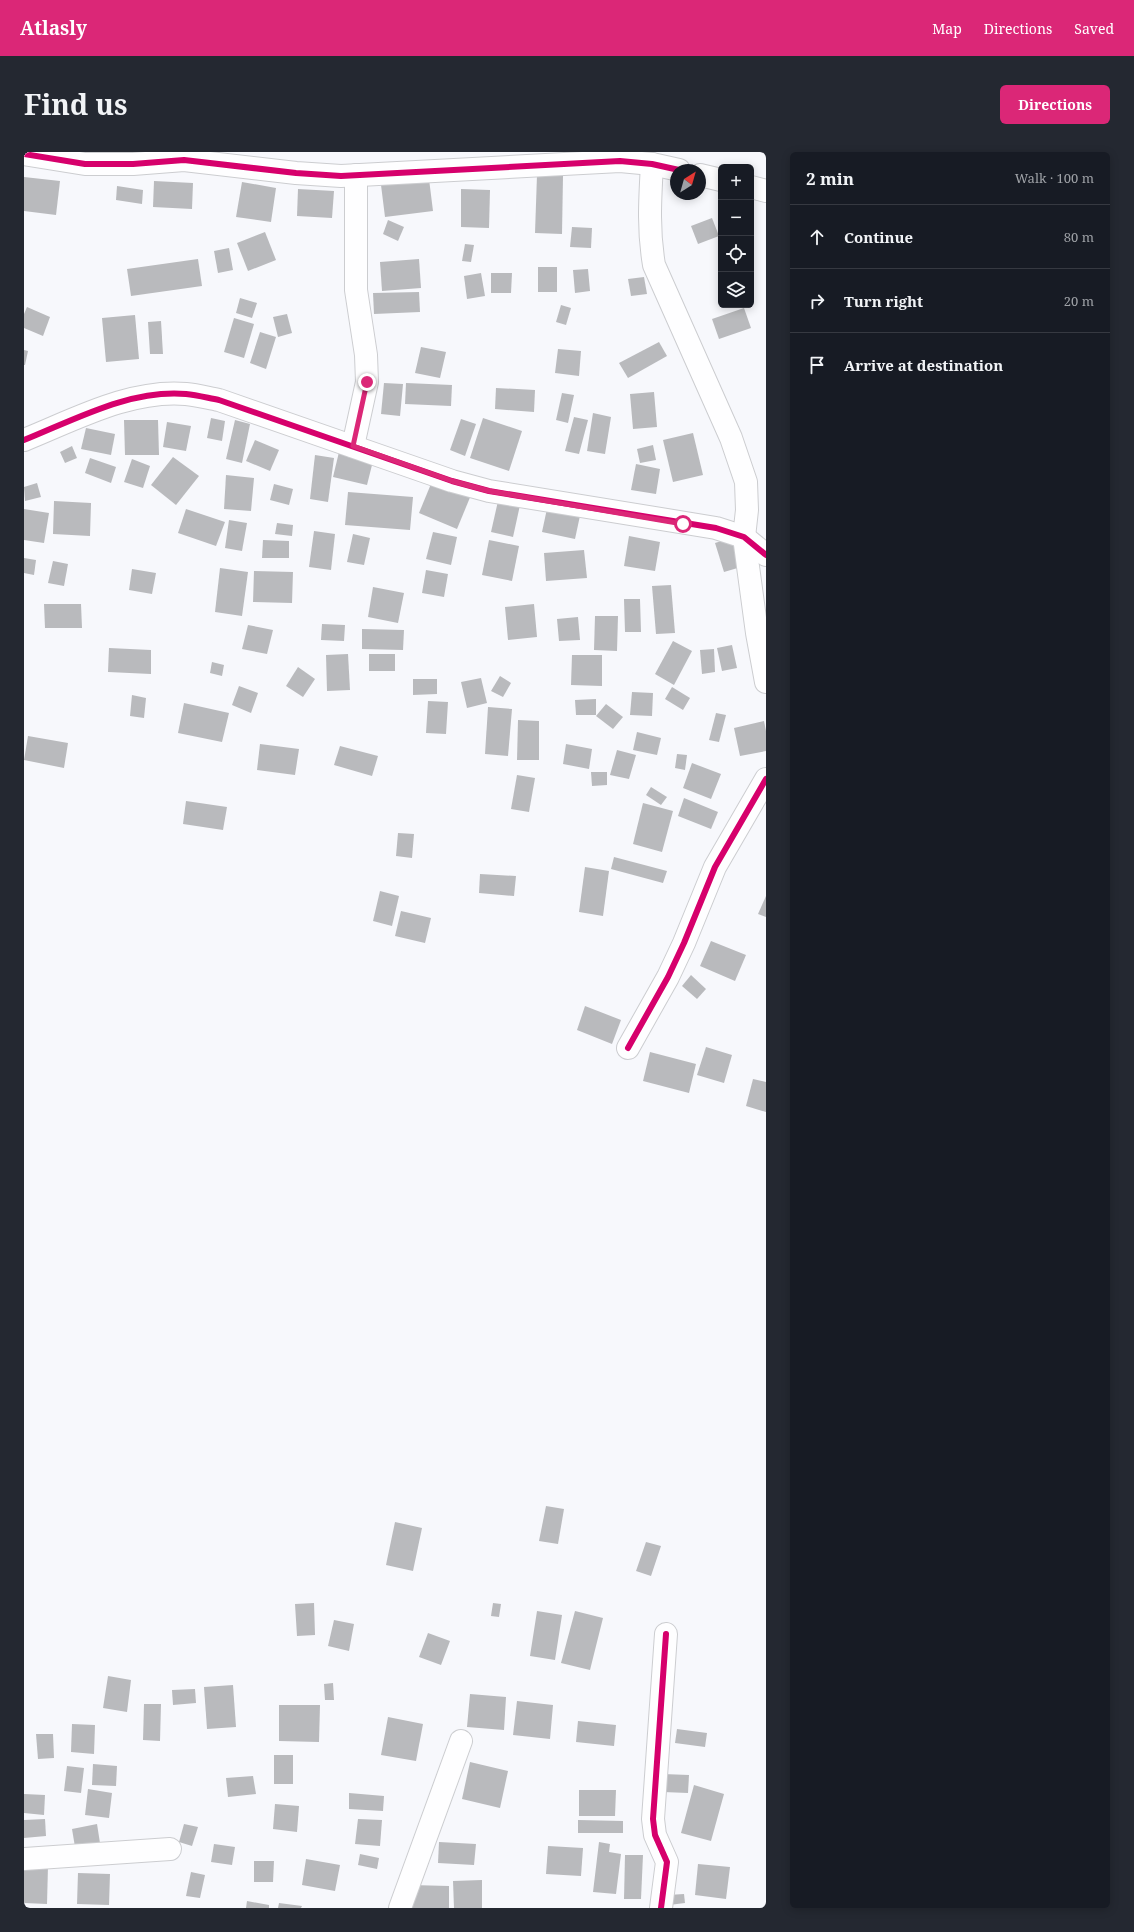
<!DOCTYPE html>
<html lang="en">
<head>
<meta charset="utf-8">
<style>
	:root { --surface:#171b24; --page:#242831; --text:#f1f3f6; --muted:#9ea1a6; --line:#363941; --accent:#db2777 }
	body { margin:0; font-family:"Noto Serif",serif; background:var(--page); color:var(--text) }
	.controls { position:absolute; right:12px; top:12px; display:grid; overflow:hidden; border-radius:6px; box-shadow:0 2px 10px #0003 }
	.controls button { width:36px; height:36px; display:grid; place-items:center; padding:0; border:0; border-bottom:1px solid var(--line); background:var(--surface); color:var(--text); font:20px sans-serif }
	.compass { position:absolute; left:646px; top:12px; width:36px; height:36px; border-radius:50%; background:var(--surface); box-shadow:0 2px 10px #0003; rotate:37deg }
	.stop { position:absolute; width:12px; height:12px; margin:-9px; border:3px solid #db2777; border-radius:50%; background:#fff }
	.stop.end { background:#db2777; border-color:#fff; box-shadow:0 1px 4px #0008 }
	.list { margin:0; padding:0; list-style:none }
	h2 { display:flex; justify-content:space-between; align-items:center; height:52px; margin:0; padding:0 16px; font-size:17px }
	h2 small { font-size:13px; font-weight:400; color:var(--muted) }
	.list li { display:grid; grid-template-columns:26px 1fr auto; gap:12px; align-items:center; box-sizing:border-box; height:64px; padding:0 16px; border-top:1px solid var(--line) }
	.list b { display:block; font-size:15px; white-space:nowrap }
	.list em { font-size:13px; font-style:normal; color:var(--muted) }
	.icon { flex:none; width:22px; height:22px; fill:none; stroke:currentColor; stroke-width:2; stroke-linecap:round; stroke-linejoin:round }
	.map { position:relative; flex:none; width:742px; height:1756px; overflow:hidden; border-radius:6px }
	header { display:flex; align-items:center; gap:24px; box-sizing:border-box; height:56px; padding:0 20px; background:var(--accent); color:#fff }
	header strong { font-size:19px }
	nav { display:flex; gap:22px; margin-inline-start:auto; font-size:14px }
	.intro { display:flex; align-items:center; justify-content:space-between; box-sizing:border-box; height:96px; padding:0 24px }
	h1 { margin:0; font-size:28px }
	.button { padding:10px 18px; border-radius:6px; background:var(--accent); color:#fff; font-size:14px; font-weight:700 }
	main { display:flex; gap:24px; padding:0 24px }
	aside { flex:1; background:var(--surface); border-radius:6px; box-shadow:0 2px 10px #0003 }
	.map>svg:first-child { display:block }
</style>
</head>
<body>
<header>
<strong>Atlasly</strong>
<nav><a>Map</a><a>Directions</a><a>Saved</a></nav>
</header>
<div class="intro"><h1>Find us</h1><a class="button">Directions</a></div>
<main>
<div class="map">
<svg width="742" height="1756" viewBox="0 0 742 1756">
	<rect width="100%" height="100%" fill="#f7f8fc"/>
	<g fill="#b9babd">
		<polygon points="513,23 539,24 538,82 511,81"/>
		<polygon points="0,25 36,29 32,63 0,59"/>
		<polygon points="405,27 409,59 361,65 357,33"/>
		<polygon points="130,29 169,31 168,57 129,55"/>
		<polygon points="218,30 252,36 247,70 212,65"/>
		<polygon points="93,34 119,38 118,52 92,48"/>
		<polygon points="274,37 310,39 308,66 273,64"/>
		<polygon points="437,37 466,38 465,76 437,75"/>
		<polygon points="688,66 695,84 674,92 667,74"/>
		<polygon points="364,68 380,75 374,89 359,82"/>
		<polygon points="548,75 568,76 567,96 546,95"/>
		<polygon points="241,80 252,108 224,119 213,91"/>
		<polygon points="441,92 450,93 447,110 438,109"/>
		<polygon points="205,96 209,118 194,121 190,99"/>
		<polygon points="174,107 178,134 107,144 103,117"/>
		<polygon points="395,107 397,136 358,139 356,110"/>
		<rect x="514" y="115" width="19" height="25"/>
		<polygon points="564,117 566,139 551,141 549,118"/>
		<polygon points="457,121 461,144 443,147 440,124"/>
		<polygon points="467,121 488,121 487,141 467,141"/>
		<polygon points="620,125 623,142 607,144 604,127"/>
		<polygon points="395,140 396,160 350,162 349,141"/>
		<polygon points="216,146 233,151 228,166 212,161"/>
		<polygon points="537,153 547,156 542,173 532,170"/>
		<polygon points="3,155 26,165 19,184 0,176 0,162"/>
		<polygon points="720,156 727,176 695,187 688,167"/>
		<polygon points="263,162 268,181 254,185 249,165"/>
		<polygon points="111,163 115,207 82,210 78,166"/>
		<polygon points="210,166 230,172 220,206 200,200"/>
		<polygon points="137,169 139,202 126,202 124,170"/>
		<polygon points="236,180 252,185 242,217 226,211"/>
		<polygon points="635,190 643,204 604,226 595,211"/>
		<polygon points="397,195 422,200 416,226 391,221"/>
		<polygon points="534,197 557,199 555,224 531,221"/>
		<polygon points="0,198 4,199 1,213 0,213"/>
		<polygon points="360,231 379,232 376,264 357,262"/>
		<polygon points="382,231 428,233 427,254 381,252"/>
		<polygon points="472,236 511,238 510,260 471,257"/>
		<polygon points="630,240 633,275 609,277 606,242"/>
		<polygon points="538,241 550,243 544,271 532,268"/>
		<polygon points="569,261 587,265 581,302 563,299"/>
		<polygon points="550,265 564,268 555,302 541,299"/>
		<polygon points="187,266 201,269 198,289 183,286"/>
		<polygon points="459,266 498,279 485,319 446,306"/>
		<polygon points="437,267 452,272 441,304 426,298"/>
		<polygon points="100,268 134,268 135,303 101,303"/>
		<polygon points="211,268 226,272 218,311 202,307"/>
		<polygon points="143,270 167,274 162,299 139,295"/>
		<polygon points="62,276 91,282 87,303 57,297"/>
		<polygon points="669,281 679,323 649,330 639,288"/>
		<polygon points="231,288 255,298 246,319 222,309"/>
		<polygon points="629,293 632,308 616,311 613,297"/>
		<polygon points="48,294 53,306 41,311 36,300"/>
		<polygon points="315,300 349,309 343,333 309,325"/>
		<polygon points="291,303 310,306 304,350 286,347"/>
		<polygon points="149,305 175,324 152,353 127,333"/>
		<polygon points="66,306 92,315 87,331 61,321"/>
		<polygon points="108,307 126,314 119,336 100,330"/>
		<polygon points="612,312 636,317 632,342 607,338"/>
		<polygon points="202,323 230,326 227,359 200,357"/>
		<polygon points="409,327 447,343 433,377 395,361"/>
		<polygon points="13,331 17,345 1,349 0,335"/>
		<polygon points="250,332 269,337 265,353 246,348"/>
		<polygon points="324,340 389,345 386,378 321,373"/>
		<polygon points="30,349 67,351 66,384 29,382"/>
		<polygon points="474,349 496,353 489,385 467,380"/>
		<polygon points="524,352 557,359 551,387 518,380"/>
		<polygon points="0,357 25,361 20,391 0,388"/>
		<polygon points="162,357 201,370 192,394 154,381"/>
		<polygon points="205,368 223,371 218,399 201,396"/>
		<polygon points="253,371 269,373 268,384 251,382"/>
		<polygon points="290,379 311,382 307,418 285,415"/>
		<polygon points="409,380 433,385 427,413 402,407"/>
		<polygon points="329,382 346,386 340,413 323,410"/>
		<polygon points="605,384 636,390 631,419 600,414"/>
		<polygon points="707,386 717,415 700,420 691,391"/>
		<polygon points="239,388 265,389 265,406 238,406"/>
		<polygon points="465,388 495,394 488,429 458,423"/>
		<polygon points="560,398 563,426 522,429 520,401"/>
		<polygon points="0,406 12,408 10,423 0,421"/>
		<polygon points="29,409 44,412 40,434 24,431"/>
		<polygon points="196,416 224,420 218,464 191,460"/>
		<polygon points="108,417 132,421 128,442 105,438"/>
		<polygon points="402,418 424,422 420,445 398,441"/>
		<polygon points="230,419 269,420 268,451 229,450"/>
		<polygon points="647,433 651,481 632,482 628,434"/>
		<polygon points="349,435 380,441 374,471 344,465"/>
		<polygon points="600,447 616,447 617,480 601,480"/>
		<polygon points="20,452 57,452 58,476 21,476"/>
		<polygon points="510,452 513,485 484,488 481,455"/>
		<polygon points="571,464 594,464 593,499 570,498"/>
		<polygon points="554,465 556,488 535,489 533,467"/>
		<polygon points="298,472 321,473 320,489 297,488"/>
		<polygon points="224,473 249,478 243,502 218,497"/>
		<polygon points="338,477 380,478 379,498 338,497"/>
		<polygon points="649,489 668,499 650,533 631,522"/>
		<polygon points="708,493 713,516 698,519 693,496"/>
		<polygon points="85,496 127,498 127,522 84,520"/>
		<polygon points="690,497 691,520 678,522 676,498"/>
		<polygon points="324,502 326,538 303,539 302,503"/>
		<rect x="345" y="502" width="26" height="17"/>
		<polygon points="548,503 578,503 578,534 547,533"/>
		<polygon points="188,510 200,513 198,524 186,521"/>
		<polygon points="274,515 291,527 279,545 262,534"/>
		<polygon points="476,524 487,531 479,545 467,539"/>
		<polygon points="457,526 463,551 443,556 437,530"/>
		<polygon points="389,527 413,527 413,542 389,543"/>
		<polygon points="215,534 234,541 227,561 208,553"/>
		<polygon points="648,535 666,546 659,558 641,547"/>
		<polygon points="608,540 629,541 628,564 606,563"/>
		<polygon points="108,543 122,546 120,566 106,564"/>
		<polygon points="572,547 572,563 552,563 551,548"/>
		<polygon points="404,549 424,550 422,582 402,581"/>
		<polygon points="160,551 205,561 198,590 154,581"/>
		<polygon points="582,552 599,565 589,577 572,564"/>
		<polygon points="464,555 488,557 484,604 461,602"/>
		<polygon points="692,561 702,563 695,590 685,588"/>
		<polygon points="494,568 515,569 515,608 493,608"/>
		<polygon points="740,569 742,579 742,599 716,604 710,576"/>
		<polygon points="613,580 637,586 633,603 609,598"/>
		<polygon points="4,584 44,591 40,616 0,608"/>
		<polygon points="236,592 275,597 271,623 233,618"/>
		<polygon points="542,592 568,597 565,617 539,612"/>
		<polygon points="316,594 354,604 348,624 310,613"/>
		<polygon points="593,598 612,603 605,627 586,623"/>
		<polygon points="653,602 663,603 661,618 651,616"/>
		<polygon points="668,611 697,622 687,647 659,636"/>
		<polygon points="567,620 583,620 583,633 568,634"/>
		<polygon points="493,623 511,626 505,660 487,657"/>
		<polygon points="627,635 643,645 637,653 622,643"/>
		<polygon points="660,646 694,660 687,677 654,664"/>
		<polygon points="162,649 203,655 199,678 159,672"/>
		<polygon points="619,651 649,659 638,700 609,692"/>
		<polygon points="374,681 390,682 388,706 372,704"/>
		<polygon points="590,705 643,719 639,731 587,717"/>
		<polygon points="561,715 585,719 579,764 555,760"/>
		<polygon points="456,722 492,724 490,744 455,741"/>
		<polygon points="356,739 375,744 368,774 349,769"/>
		<polygon points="742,744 742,765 734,762"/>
		<polygon points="377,759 407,766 401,791 371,784"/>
		<polygon points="687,789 722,803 711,829 676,814"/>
		<polygon points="667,823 682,837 673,847 658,834"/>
		<polygon points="561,854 597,868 588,892 553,878"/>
		<polygon points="682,895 708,903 700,931 673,923"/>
		<polygon points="626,900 672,912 665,941 619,929"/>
		<polygon points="729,927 742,930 742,960 722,954"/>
		<polygon points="522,1354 540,1357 534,1392 515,1389"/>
		<polygon points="371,1370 398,1376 389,1419 362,1413"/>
		<polygon points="622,1390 637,1394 627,1424 612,1419"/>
		<polygon points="290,1451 291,1483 273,1484 271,1452"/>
		<polygon points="469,1451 477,1452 475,1465 467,1464"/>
		<polygon points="513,1459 538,1463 531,1508 506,1504"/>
		<polygon points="551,1459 579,1466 566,1518 537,1511"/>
		<polygon points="310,1468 330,1472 325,1499 304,1494"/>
		<polygon points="404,1481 426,1489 417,1513 395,1505"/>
		<polygon points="84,1524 107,1528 103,1560 79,1556"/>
		<polygon points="309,1531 310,1548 301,1548 300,1532"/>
		<polygon points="209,1533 212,1575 183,1577 180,1535"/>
		<polygon points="171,1537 172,1551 149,1553 148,1538"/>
		<polygon points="446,1542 482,1545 480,1578 443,1575"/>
		<polygon points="493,1549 529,1553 526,1587 489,1583"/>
		<polygon points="120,1552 137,1552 136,1589 119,1588"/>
		<polygon points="255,1553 296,1553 295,1590 255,1589"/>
		<polygon points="364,1565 399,1572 392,1609 357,1603"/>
		<polygon points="554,1569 592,1573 590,1594 552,1590"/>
		<polygon points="48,1572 71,1573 70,1602 47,1600"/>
		<polygon points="653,1577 683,1581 681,1595 651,1591"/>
		<polygon points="12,1582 29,1582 30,1606 14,1607"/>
		<rect x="250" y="1603" width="19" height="29"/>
		<polygon points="446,1610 484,1619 476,1656 438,1647"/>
		<polygon points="69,1612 93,1614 92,1634 68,1633"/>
		<polygon points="43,1614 60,1616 57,1641 40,1639"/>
		<polygon points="639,1622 665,1623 664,1641 639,1640"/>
		<polygon points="229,1624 232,1642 204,1645 202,1626"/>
		<polygon points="670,1633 700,1642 687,1689 657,1681"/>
		<polygon points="64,1637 88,1641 85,1666 61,1663"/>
		<polygon points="555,1638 592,1638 591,1664 555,1664"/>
		<polygon points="325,1641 360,1644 359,1659 325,1657"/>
		<polygon points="0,1642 21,1643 20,1663 0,1661"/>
		<polygon points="251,1652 275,1654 273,1680 249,1677"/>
		<polygon points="21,1667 22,1684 0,1686 0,1668"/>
		<polygon points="334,1667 358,1668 356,1694 331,1692"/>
		<polygon points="554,1668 599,1669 599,1681 554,1681"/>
		<polygon points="73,1672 76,1691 51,1695 48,1677"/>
		<polygon points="160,1672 174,1675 168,1694 155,1690"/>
		<polygon points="415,1690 452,1692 450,1713 414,1711"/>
		<polygon points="575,1690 586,1692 585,1700 597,1702 592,1742 569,1740"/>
		<polygon points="190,1692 211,1695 208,1713 187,1710"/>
		<polygon points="524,1694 559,1696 557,1724 522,1722"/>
		<polygon points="336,1702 355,1706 353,1717 334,1713"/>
		<polygon points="601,1703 619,1703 617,1747 600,1747"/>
		<polygon points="282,1707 316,1713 311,1739 278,1733"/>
		<polygon points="230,1709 250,1709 249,1730 230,1730"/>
		<polygon points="674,1712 706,1715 702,1747 671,1743"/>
		<polygon points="0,1713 24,1714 23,1752 0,1751"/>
		<polygon points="167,1720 181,1723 176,1746 162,1744"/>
		<polygon points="54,1721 86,1722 85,1753 53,1752"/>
		<polygon points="458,1728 458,1756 430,1756 429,1729"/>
		<polygon points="387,1733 425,1734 425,1756 387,1756"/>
		<polygon points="660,1742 661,1751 645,1753 644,1743"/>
		<polygon points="223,1749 245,1753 245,1756 222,1756"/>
		<polygon points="255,1751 278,1754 277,1756 254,1756"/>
	</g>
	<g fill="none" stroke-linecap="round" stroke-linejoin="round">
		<g stroke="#cccdd0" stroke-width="24">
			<g id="minor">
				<polyline points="0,2 61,12 109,12 160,8 272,21 317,24 596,9 628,12 655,18"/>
				<path d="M628,12c-2,36 -4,65 2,101l77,173 15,44 1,28 -3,27 13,96 9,49"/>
				<polyline points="676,23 697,28"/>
				<polyline points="727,35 742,39"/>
				<path d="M0,288c50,-20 106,-51 162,-46 11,1 22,4 33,6l233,81 37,10 227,37 28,9 22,18"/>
				<polyline points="329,294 343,230 342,203 332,138 332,23"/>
				<polyline points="604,896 644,825 660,791 691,715 742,627"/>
				<polyline points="0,1707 146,1697"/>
				<polyline points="376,1756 437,1589"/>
				<polyline points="637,1756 643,1710 631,1683 629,1667 642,1482"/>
			</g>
		</g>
		<use href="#minor" stroke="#fefeff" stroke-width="22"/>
		<g stroke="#fff" stroke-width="8">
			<g id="cycleway">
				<polyline points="0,2 61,12 109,12 160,8 272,21 317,24 596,9 628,12 655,18"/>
				<path d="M0,288c50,-20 106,-51 162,-46 11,1 22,4 33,6l233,81 37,10 227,37 28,9 22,18"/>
				<polyline points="604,896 644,825 660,791 691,715 742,627"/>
				<polyline points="637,1756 643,1710 631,1683 629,1667 642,1482"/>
			</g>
		</g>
		<use href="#cycleway" stroke="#d6006c" stroke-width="6"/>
	</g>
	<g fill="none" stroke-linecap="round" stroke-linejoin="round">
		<polyline stroke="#db2777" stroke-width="5" points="343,230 329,294 428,329 465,339 659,372"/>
	</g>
</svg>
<div class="controls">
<button>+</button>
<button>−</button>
<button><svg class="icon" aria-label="locate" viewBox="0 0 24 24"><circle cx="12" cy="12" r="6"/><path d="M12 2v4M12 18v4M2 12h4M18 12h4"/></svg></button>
<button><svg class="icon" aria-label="layers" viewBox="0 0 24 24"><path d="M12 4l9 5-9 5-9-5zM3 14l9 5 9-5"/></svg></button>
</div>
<svg class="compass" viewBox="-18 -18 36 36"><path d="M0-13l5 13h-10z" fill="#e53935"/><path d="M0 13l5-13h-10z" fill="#9ea1a6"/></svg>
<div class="stop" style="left:659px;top:372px"></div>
<div class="stop end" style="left:343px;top:230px"></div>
</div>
<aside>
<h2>2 min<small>Walk · 100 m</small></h2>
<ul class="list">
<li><svg class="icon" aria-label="ahead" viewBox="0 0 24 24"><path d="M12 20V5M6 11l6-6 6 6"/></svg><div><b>Continue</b></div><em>80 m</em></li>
<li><svg class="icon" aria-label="right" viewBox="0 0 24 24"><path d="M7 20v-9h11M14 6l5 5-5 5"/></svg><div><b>Turn right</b></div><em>20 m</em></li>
<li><svg class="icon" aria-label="arrive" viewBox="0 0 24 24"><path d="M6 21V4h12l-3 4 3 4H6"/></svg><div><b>Arrive at destination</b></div></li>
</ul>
</aside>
</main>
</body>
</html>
